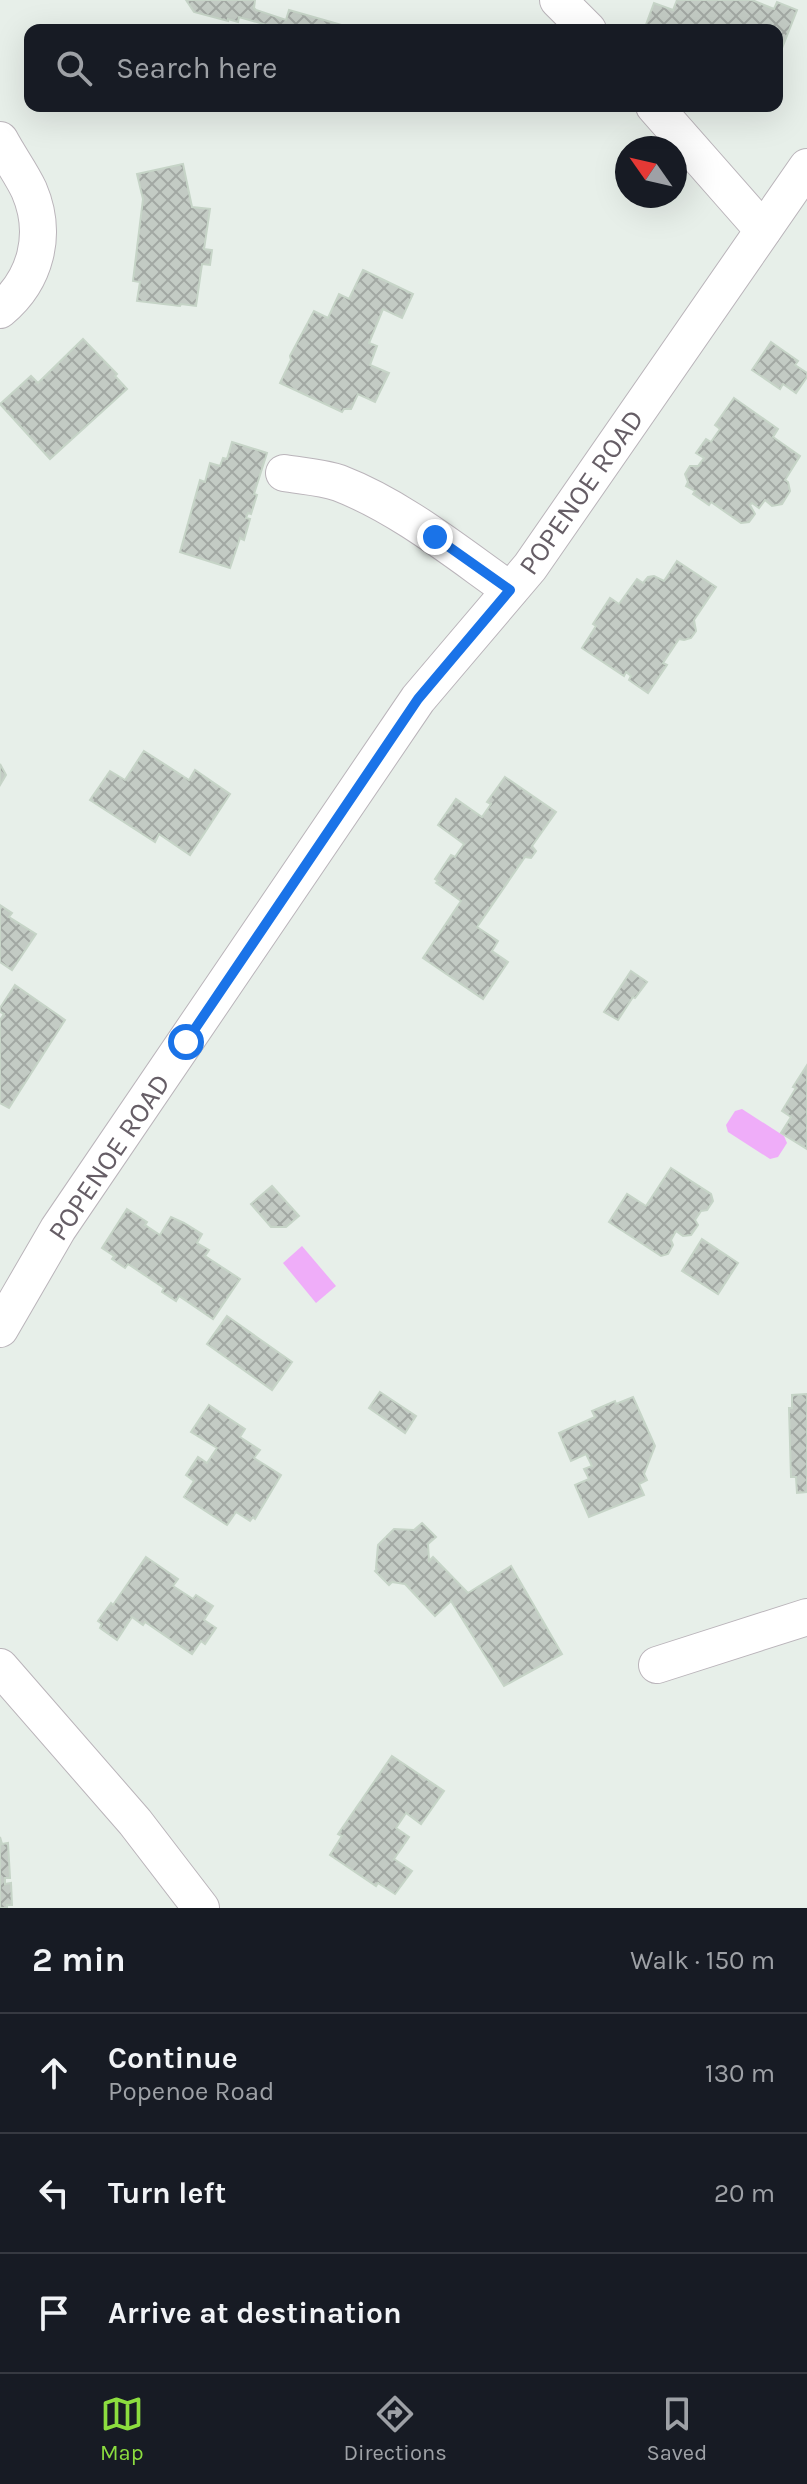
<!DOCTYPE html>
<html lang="en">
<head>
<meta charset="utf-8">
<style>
	:root { --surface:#171b24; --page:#20242c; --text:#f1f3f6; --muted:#9ea1a6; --line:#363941; --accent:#8cdd3f }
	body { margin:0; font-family:Karla,sans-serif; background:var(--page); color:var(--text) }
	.compass { position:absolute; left:615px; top:136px; width:72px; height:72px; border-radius:50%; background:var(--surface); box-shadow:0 8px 32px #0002; rotate:304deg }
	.stop { position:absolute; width:24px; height:24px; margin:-18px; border:6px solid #1a73e8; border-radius:50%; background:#fff }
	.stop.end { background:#1a73e8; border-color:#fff; box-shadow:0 2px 8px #0008 }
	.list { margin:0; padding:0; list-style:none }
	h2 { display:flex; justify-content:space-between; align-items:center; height:104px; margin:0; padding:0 32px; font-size:34px }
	h2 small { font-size:26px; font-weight:400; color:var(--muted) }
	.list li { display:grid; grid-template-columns:52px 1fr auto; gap:24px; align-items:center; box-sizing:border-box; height:120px; padding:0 32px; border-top:2px solid var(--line) }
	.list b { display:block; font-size:30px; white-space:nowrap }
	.list p { margin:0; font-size:26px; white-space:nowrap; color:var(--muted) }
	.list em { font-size:26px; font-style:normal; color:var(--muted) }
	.icon { flex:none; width:44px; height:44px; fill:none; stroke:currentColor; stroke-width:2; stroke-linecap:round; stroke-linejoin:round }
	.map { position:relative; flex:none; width:807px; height:1908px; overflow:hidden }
	.search { position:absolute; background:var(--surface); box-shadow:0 8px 32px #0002; left:24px; right:24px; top:24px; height:88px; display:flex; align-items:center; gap:20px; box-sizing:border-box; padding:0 28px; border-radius:16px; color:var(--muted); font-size:30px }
	.sheet { height:464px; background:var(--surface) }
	nav { display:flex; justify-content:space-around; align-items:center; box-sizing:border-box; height:112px; border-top:2px solid var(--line); background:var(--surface); font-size:22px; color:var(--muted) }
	nav a { display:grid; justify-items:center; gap:4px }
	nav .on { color:var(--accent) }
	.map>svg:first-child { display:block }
</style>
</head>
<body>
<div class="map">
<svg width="807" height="1908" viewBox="0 0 807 1908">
	<defs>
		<pattern id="building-cross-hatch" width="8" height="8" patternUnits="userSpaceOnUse" patternTransform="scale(2)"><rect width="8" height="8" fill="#c3cbc4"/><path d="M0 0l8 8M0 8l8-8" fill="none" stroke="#a2a8a3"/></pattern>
	</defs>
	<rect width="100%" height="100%" fill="#e7efe9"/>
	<g fill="#efadf9">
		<polygon points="742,1109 784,1136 787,1143 778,1157 770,1159 728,1132 726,1125 735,1111"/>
		<polygon points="302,1246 336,1286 316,1303 283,1263"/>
	</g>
	<g fill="url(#building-cross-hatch)" stroke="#c6d4c7" stroke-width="2">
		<polygon points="186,0 255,0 254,8 256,10 286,20 289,10 345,26 344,30 284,30 239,17 238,22 228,19 228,21 194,12"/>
		<polygon points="677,0 752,0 774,9 777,2 797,10 777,61 777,30 644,30 654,3 673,10"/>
		<polygon points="183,164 192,207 210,209 204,249 212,250 210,265 202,264 196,306 181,304 180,306 137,301 140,282 133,281 143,199 137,174"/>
		<polygon points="363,270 413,294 402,318 383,309 369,343 377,346 370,365 389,373 375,402 358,394 351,409 344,409 342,412 280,383 291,360 290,356 314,311 328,318 339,294 349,299"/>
		<polygon points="83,339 117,374 115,376 127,389 50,459 0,404 31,376 38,383"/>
		<polygon points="771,342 798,361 795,365 807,373 807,377 796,393 783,384 780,389 752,370"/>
		<polygon points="734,398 778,429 773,437 800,456 785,480 788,482 790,491 782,504 772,506 765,500 759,508 752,503 750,505 755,514 749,522 741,523 711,502 709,505 693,494 695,491 686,486 688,482 685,474 690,466 698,466 704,458 696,453 706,439 711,442 720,429 715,425"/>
		<polygon points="232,442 267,453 254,494 257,495 251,514 248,513 246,518 250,519 244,540 240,538 230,568 180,552 200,480 205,482 210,463 220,466 223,458 227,459"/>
		<polygon points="677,561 716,587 694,620 696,631 691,638 684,640 679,639 663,663 667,665 648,693 629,680 631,676 626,672 624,676 582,648 596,626 593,624 610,598 619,604 637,579 643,583 648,577 654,576 664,581"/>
		<polygon points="144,751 189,780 195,770 230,794 190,855 159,834 155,842 90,800 110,771 125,780"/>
		<polygon points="0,764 6,775 0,785"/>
		<polygon points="505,777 556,812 532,846 536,851 531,858 525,857 477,927 498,941 492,951 508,962 483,999 423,958 461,901 436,883 438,881 435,879 451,855 455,857 464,844 438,825 456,799 482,817 491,804 487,802"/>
		<polygon points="0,905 12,913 9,917 36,934 12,970 0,962"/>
		<polygon points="631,971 647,982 635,998 633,997 618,1020 604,1012"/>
		<polygon points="15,985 65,1020 9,1108 0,1103 0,1020 4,1014 0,1012 0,1008"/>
		<polygon points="807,1065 807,1149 781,1133 791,1117 782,1111 796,1088 793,1087"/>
		<polygon points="671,1168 711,1194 713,1201 707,1210 701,1211 695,1220 698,1225 691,1235 683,1236 676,1231 671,1240 673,1245 668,1254 661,1256 609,1222 627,1194 646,1206"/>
		<polygon points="272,1186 299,1216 286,1227 271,1227 251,1204"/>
		<polygon points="127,1209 147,1222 145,1225 160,1235 171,1217 184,1223 202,1234 197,1243 209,1250 205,1256 240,1279 213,1319 179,1296 176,1301 162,1292 164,1288 128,1264 125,1268 112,1259 114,1256 102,1248"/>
		<polygon points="702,1239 738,1263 718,1294 682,1271"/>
		<polygon points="227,1316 292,1362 272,1390 207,1344"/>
		<polygon points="380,1392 416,1416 405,1433 369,1408"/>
		<polygon points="807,1394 807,1492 797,1493 796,1477 791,1477 789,1408 792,1408 792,1395"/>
		<polygon points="633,1397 655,1446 644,1474 647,1480 639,1484 644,1495 589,1517 575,1485 589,1479 584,1469 592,1466 586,1454 571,1461 559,1433 595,1417 592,1411 615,1401 616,1404"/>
		<polygon points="209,1405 245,1429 240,1437 260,1450 254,1458 281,1475 255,1519 253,1517 250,1521 236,1512 227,1525 184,1497 194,1481 186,1475 198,1457 207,1463 217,1448 191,1432"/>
		<polygon points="422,1523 436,1537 428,1544 429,1561 433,1557 468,1593 511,1566 562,1654 504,1686 451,1601 435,1616 405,1584 392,1582 389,1585 375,1571 377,1569 376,1568 378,1545 394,1529 414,1530"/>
		<polygon points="146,1557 178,1579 173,1586 193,1599 196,1595 213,1606 204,1620 216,1628 205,1644 201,1641 192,1654 145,1622 143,1625 132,1617 117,1640 100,1628 102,1624 98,1621 111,1603 113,1605"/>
		<polygon points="392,1756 444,1791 421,1824 406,1813 396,1828 409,1837 394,1859 412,1871 395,1894 378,1883 376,1886 330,1855 342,1836 338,1834"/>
		<polygon points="0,1837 2,1844 8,1843 10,1878 5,1878 5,1884 11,1883 12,1905 7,1905 7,1908 0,1908"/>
	</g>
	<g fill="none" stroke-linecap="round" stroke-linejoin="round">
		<g stroke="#bab4ba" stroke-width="38">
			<g id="minor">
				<polyline points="558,0 588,30"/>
				<polyline points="654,106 763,230"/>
				<path d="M0,140c9,17 21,33 29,50 19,44 7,90 -29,120"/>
				<path d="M284,473c18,3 38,4 55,10 62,24 117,69 171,107"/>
				<polyline points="0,1329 58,1229 418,699 530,567 807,167"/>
				<polyline points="657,1665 807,1617"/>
				<polyline points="0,1667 135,1822 201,1908"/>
			</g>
		</g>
		<use href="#minor" stroke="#fff" stroke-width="36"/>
	</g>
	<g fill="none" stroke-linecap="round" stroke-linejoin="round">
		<polyline stroke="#1a73e8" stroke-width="10" points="186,1042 418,699 510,590 435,537"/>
	</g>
	<g text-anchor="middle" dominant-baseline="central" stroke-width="7" stroke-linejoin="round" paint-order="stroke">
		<g font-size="28" fill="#665e66" stroke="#fff">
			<text transform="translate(581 492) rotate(-55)">POPENOE ROAD</text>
			<text transform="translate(109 1157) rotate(-56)">POPENOE ROAD</text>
		</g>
	</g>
</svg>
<svg class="compass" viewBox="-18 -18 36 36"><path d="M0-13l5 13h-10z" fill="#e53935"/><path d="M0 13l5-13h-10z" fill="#9ea1a6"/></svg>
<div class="stop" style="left:186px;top:1042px"></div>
<div class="stop end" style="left:435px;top:537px"></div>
<div class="search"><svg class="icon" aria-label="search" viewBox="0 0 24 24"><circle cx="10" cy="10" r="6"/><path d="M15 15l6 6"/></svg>Search here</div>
</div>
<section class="sheet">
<h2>2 min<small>Walk · 150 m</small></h2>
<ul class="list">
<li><svg class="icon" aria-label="ahead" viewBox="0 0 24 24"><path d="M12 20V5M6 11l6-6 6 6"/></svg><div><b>Continue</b><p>Popenoe Road</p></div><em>130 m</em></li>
<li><svg class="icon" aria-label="left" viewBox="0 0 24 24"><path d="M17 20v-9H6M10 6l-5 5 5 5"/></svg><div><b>Turn left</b></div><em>20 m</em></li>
<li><svg class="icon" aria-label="arrive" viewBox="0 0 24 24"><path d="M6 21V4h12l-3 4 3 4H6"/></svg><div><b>Arrive at destination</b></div></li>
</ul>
</section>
<nav>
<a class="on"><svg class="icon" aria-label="map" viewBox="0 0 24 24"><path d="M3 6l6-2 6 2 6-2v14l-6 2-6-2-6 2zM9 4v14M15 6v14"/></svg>Map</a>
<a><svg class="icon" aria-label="directions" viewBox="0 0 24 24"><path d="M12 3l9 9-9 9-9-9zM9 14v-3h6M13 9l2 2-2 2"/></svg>Directions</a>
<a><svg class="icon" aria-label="saved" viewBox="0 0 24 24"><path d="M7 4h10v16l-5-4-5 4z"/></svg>Saved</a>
</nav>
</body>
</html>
